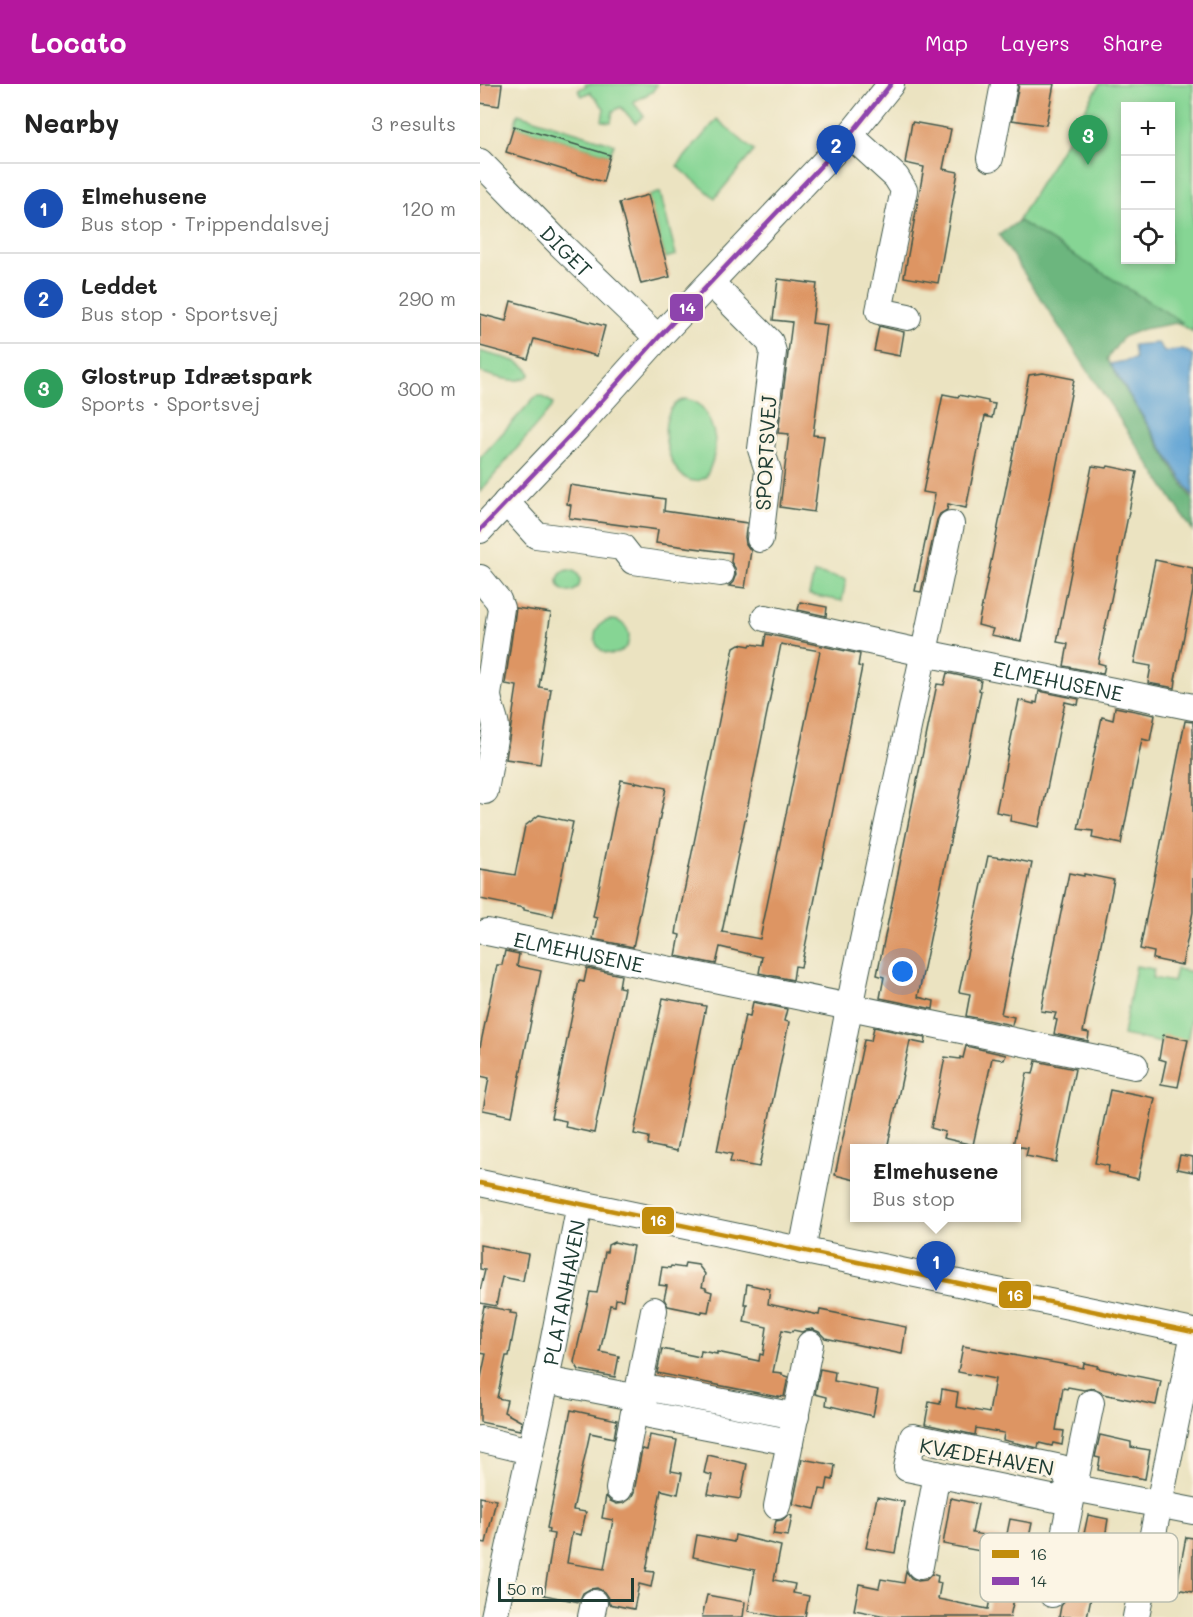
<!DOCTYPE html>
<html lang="en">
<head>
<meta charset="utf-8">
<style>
	:root { --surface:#fff; --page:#f6f6f6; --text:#222; --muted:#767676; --line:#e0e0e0; --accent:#b5179e }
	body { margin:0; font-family:Mali,sans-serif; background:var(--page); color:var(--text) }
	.controls { position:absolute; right:18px; top:18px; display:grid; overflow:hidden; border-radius:0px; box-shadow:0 3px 9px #0003 }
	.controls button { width:54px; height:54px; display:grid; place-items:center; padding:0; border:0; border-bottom:2px solid var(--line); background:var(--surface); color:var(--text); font:30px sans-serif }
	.scale { position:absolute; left:18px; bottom:15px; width:136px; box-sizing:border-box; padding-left:6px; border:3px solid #1f3d34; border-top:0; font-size:16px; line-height:21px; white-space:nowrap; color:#1f3d34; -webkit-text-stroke:4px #fcf5e5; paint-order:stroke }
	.you { position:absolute; left:423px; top:888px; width:21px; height:21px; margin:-15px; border:4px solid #fff; border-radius:50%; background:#1a73e8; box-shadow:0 0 0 9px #1a73e833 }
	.badge { display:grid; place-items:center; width:39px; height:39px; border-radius:50%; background:var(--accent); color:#fff; font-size:20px; font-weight:700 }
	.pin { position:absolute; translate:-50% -50px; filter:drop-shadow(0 2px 3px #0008) }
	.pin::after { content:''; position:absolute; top:32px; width:21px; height:18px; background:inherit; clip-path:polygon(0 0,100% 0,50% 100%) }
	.popup { position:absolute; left:370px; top:1060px; width:171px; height:78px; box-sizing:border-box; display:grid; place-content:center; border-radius:0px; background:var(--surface); filter:drop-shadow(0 2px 4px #0005); font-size:20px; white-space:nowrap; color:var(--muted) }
	.popup b { font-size:22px; color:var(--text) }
	.popup::after { content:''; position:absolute; left:50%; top:100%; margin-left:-12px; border:12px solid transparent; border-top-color:var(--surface) }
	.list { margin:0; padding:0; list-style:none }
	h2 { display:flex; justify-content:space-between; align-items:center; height:78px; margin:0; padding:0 24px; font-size:26px }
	h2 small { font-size:20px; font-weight:400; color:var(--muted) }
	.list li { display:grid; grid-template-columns:39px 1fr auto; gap:18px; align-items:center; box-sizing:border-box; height:90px; padding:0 24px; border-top:2px solid var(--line) }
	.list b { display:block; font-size:22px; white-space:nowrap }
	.list p { margin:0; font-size:20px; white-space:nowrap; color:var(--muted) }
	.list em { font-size:20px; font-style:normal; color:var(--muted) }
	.icon { flex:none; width:33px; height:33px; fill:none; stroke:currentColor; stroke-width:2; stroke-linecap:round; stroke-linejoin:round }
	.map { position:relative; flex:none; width:713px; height:1533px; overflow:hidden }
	header { display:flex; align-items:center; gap:36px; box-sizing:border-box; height:84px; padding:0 30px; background:var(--accent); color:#fff }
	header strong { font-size:28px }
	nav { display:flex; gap:33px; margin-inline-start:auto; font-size:21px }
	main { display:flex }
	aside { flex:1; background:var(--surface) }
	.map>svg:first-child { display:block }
</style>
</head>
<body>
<header>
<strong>Locato</strong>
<nav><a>Map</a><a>Layers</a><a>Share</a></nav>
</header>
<main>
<aside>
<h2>Nearby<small>3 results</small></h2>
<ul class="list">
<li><span class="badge" style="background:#1a4fb4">1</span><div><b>Elmehusene</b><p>Bus stop · Trippendalsvej</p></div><em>120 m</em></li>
<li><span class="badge" style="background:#1a4fb4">2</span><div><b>Leddet</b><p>Bus stop · Sportsvej</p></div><em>290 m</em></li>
<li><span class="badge" style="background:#2e9e5b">3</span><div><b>Glostrup Idrætspark</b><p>Sports · Sportsvej</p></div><em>300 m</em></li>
</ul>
</aside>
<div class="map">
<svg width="713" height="1533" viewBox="0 0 713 1533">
	<rect width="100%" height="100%" fill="#fcf5e5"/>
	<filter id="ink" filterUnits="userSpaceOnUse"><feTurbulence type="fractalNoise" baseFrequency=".0167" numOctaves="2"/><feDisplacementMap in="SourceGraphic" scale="12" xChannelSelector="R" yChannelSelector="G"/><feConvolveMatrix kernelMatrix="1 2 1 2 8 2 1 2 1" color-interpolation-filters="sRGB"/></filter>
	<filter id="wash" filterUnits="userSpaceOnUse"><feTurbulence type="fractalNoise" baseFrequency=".008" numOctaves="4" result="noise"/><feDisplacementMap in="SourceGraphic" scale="24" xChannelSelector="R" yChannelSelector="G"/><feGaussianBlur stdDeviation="1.35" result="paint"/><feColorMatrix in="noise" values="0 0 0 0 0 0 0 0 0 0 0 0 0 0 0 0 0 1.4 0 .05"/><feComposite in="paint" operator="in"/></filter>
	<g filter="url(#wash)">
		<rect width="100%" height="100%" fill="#ebe3c1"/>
		<g fill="#86d594" stroke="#528964" stroke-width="1.5" fill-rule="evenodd">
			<polygon points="105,0 177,0 177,1 172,8 153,18 164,32 155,39 141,23 133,27 131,38 122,37 124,24 110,8 102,12 98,6 106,2"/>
			<path d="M620,0h93v248l-177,-108zM646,22h44v154h-44z"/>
			<polygon points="38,30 134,60 130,71 34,42"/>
			<polygon points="237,35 274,67 235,114 197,82"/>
			<polygon points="180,108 196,171 185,174 168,112"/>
			<path d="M0,267c14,6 46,8 50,23 -9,13 -37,2 -50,-2z"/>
			<polygon points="58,312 62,312 73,319 72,323 0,408 0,374 54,314"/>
			<path d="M205,315c12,2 17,6 22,17 12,22 10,38 -1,61 -3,1 -5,3 -9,4 -29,3 -48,-73 -12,-82z"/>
			<circle cx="89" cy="497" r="11"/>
			<polygon points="334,489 366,495 362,517 329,511"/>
			<circle cx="132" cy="553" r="17"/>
			<polygon points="656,882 674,885 672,894 693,898 696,885 713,888 713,928 707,957 683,953 681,959 643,951"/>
		</g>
		<polygon fill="#6cb67e" stroke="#467a59" stroke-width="1.5" points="539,137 702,238 663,245 643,253 627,275 713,417 713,447 519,151"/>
		<polygon fill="#5fa3d4" stroke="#3f7084" stroke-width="1.5" points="678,259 684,268 703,265 713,271 713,413 630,280 655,275 653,261"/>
		<g id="blocks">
			<g fill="#dd9563" fill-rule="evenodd">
				<polygon points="0,0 22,0 19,22 0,19"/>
				<polygon points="539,0 574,0 566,41 532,36"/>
				<polygon points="432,38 471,45 463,85 478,88 458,199 424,193 444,83 425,79"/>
				<polygon points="34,42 130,71 123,98 26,68"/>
				<polygon points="168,111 190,193 161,200 139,119"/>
				<polygon points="298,195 337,200 332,239 347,241 333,351 344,352 334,428 300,423 309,350 298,349 312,238 293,236"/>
				<polygon points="31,217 125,242 117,272 54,255 48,275 0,262 0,230 26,237"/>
				<polygon points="399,242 424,248 420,272 394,267"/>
				<polygon points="563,289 594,295 541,557 511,551 513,545 498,541 549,291"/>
				<polygon points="463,310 478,313 479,311 508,317 508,319 515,320 512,334 505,332 486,424 468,420 467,426 460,430 457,436 441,508 435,507 455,410 443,408"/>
				<polygon points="612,382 627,384 628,382 657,388 618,579 625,581 623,590 584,582 588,560 577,558"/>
				<polygon points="90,401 185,415 184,427 267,439 265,453 266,460 271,467 265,504 249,502 253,498 256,490 255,484 251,478 252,469 176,459 178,446 89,434 91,421 87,420"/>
				<polygon points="675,476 713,484 713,507 695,596 696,596 695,604 668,599 671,582 654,579"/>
				<polygon points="320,518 347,523 346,532 318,526"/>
				<polygon points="36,524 71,529 59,603 71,605 60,680 26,675 37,602 25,600"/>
				<path d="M286,550l94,20 -2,12 4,1 -61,300 -6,-1 -2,14 -34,-7 3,-16 -42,-10 -4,17 -40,-8 4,-21 -4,-1 2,-13 56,-274 5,-3 11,2 1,-2 13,2zM301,560l39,7 -60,288 -38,-7z"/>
				<polygon points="467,589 501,596 499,606 501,607 438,913 454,917 453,925 400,914 404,893 397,891 457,600 464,601"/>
				<polygon points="559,607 599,615 598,621 585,618 559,743 530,737 531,731 516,728 539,616 554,620 554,618 557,619"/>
				<polygon points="635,623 675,631 670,657 662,655 641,760 612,754 613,747 598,745 622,633 633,636"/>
				<polygon points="705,637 713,638 713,828 702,881 673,875 674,868 660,865"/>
				<polygon points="141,696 156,699 156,698 186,704 153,863 113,855 117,834 113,833"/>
				<polygon points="59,731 93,738 73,832 44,826 44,824 0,815 0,785 35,791 45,742"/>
				<polygon points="508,772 522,774 522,773 552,779 521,930 534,933 532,941 486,932 490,910 479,908"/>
				<polygon points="589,789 604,792 604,790 634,796 603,948 609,949 608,957 574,950 577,936 574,935 576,929 561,927"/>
				<polygon points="25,867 39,870 37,882 61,887 32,1032 3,1026 9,994 0,992 0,963 4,944 17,881 22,881"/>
				<polygon points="107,884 141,891 139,903 144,904 114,1049 85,1043 86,1037 71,1034 99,897 104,898"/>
				<polygon points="183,914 226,922 197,1067 168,1061 169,1053 154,1050"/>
				<polygon points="273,918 307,925 304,937 309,938 279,1083 250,1078 252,1070 237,1067 265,931 270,932"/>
				<polygon points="394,943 446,954 445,960 430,957 407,1065 375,1065 375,1096 355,1091 384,956 391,957"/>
				<polygon points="683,951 708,956 698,1003 681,1000 686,977 679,975"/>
				<polygon points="486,962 526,971 524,976 512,974 493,1061 463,1054 465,1048 451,1044 465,973 480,975 480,973 483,974"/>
				<polygon points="556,977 595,985 576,1078 546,1072 548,1064 533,1062 547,989 553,990"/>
				<polygon points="630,1006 645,1009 645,1008 675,1014 658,1095 628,1088 629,1082 615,1079"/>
				<polygon points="700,1071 713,1073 713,1088 697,1085"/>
				<polygon points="134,1158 153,1162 143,1216 136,1215 135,1222 130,1221 120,1268 139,1272 135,1293 99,1286 94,1278 110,1208 117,1209 125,1168 127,1168 128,1161"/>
				<polygon points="0,1161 48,1170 43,1197 22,1193 16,1222 0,1219 0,1207 5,1186 0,1185"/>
				<polygon points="205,1179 218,1181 225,1190 222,1203 226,1204 226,1206 232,1208 228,1228 222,1227 222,1229 188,1222 184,1215 187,1202 179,1201 182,1183 190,1184 191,1182 204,1184"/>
				<polygon points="267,1200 290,1205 288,1220 339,1231 340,1226 426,1243 422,1270 345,1254 339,1248 332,1245 326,1246 322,1248 313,1246 312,1248 302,1246 293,1288 302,1289 302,1291 308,1293 304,1313 298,1312 298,1313 177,1289 182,1265 220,1273 221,1267 237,1270 237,1268 279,1277 280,1270 283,1271 287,1243 264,1238 267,1220 264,1220"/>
				<polygon points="4,1222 31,1227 30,1229 37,1230 29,1272 26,1272 17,1314 27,1316 24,1328 42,1338 40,1346 0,1338 0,1298 6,1270 0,1269 0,1242"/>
				<polygon points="483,1262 603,1284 604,1279 618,1282 617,1284 681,1297 676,1321 623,1310 620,1307 613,1304 604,1306 588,1303 587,1305 583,1304 576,1346 584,1347 582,1361 573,1359 572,1362 559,1359 558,1364 523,1356 524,1349 496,1344 495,1351 445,1340 449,1318 460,1320 462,1305 478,1308 476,1323 509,1329 515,1295 478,1288"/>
				<polygon points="340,1285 355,1288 354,1297 398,1306 393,1332 346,1321 347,1313 335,1310"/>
				<polygon points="91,1326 137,1336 134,1354 110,1349 93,1426 106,1428 101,1451 92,1449 87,1479 124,1485 133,1436 122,1434 126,1412 130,1417 137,1420 144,1419 151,1414 154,1408 162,1365 167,1366 170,1351 197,1356 191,1387 202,1389 198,1410 181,1406 166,1487 174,1488 171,1503 159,1500 154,1525 129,1520 128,1514 124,1508 117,1504 110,1505 103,1509 99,1518 64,1511 74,1450 68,1449 69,1445 67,1444"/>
				<polygon points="620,1351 651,1358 651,1363 670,1366 665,1395 618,1386 620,1374 615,1373"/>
				<polygon points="228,1371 267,1380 260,1415 228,1410 232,1391 224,1389"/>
				<polygon points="322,1375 355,1381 353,1396 348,1395 346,1406 340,1405 335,1425 313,1420"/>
				<polygon points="0,1413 16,1416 6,1459 0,1458"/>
				<polygon points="397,1413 424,1418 415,1469 386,1464"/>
				<polygon points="471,1414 498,1420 492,1449 526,1455 530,1435 552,1439 537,1510 535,1510 530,1533 411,1533 374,1526 379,1500 399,1504 401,1495 424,1499 426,1487 431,1494 438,1497 446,1496 452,1490 458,1492 457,1498 461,1499 458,1515 508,1525 515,1491 507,1490 511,1469 463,1460"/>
				<polygon points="309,1431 312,1432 308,1452 293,1450 296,1437 302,1436"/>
				<polygon points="608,1431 628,1435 625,1454 641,1457 634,1493 616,1489 607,1533 579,1533 581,1522 587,1513 596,1468 600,1469"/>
				<polygon points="217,1451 254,1458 255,1451 301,1462 294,1496 315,1500 313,1509 329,1512 325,1533 299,1533 268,1527 275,1486 213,1473"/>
				<polygon points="706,1453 713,1454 713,1508 696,1505"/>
				<polygon points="227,1511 265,1518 263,1533 222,1533"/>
			</g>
		</g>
	</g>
	<g filter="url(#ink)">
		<use href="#blocks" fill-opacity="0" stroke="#3e5649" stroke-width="1.5"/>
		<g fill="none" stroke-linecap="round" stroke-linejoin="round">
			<g stroke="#3e5649" stroke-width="28">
				<g id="minor">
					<polyline points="370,51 416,93 424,106 399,227 428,233"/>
					<polyline points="510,74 524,0"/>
					<path id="s1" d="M0,78l80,82 98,94"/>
					<polyline points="231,199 290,258 293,268 281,365 288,387 280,455"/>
					<polyline points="26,418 56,451 142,463 153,477 241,489"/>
					<polyline points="0,446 98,343 178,254 370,51 411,0"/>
					<path d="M0,494l18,22 3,8 -13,87c1,12 7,21 8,32l-11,64"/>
					<path id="s2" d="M285,534l159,35 269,54"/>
					<path id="s3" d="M7,848l648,134"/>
					<polyline points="0,1099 713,1248"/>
					<polyline points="322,1167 374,899 471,440"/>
					<polyline points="66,1296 158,1314 170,1331 310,1358"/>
					<polyline points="158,1314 175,1305 316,1332"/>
					<polyline points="0,1355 50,1367"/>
					<polyline points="594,1404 581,1384 433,1353 427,1384 576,1415 594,1404 713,1427"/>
					<polyline points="139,1405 174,1226"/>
					<polyline points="297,1422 330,1260"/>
					<polyline points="440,1482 457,1390"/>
					<polyline points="572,1510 611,1319"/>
					<path id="s4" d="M14,1533l52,-237 34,-176"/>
					<polyline points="111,1533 114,1519"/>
					<polyline points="656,1533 713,1254"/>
				</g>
			</g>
			<use href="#minor" stroke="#fff" stroke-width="26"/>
			<g stroke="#fcf5e5" stroke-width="9">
				<polyline id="bus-1" points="0,1099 713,1248"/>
			</g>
			<g stroke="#fcf5e5" stroke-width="9">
				<polyline id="bus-2" points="0,446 98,343 178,254 370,51 411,0"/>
			</g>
			<use href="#bus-1" stroke="#c18c0d" stroke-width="4.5"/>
			<use href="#bus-2" stroke="#8e44ad" stroke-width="4.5"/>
		</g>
	</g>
	<g text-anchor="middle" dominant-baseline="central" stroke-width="6" stroke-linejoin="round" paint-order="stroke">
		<g font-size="21" fill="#1f3d34" stroke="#fcf5e5">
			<text stroke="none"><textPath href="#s1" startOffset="124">DIGET</textPath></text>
			<text transform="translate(285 369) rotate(-87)">SPORTSVEJ</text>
			<text stroke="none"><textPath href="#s2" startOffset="300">ELMEHUSENE</textPath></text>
			<text stroke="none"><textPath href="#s3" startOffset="94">ELMEHUSENE</textPath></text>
			<text stroke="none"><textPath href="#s4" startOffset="332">PLATANHAVEN</textPath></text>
			<text transform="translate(507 1372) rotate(10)">KVÆDEHAVEN</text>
		</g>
	</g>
	<rect x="500" y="1449" width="198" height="69" rx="9" fill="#fcf5e5" stroke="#babeb0" stroke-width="1.5"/>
	<rect x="512" y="1466" width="27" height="8" fill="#c18c0d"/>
	<rect x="512" y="1493" width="27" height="8" fill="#8e44ad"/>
	<g font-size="16" fill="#1f3d34">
		<text x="550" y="1476">16</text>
		<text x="550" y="1503">14</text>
	</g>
	<g stroke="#fcf5e5" stroke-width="2">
		<rect x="189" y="209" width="35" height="29" rx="6" fill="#8e44ad"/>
		<rect x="161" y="1122" width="34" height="29" rx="6" fill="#c18c0d"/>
		<rect x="518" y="1196" width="34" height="29" rx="6" fill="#c18c0d"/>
	</g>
	<g font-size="16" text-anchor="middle" font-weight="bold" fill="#fff">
		<text x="207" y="230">14</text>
		<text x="178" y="1142">16</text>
		<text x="535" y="1217">16</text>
	</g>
</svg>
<div class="controls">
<button>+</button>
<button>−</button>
<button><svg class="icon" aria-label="locate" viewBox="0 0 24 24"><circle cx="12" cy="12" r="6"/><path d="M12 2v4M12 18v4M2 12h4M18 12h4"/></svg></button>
</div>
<div class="scale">50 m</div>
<div class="you"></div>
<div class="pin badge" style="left:456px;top:1207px;background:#1a4fb4">1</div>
<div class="popup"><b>Elmehusene</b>Bus stop</div>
<div class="pin badge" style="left:356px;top:91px;background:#1a4fb4">2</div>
<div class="pin badge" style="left:608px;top:81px;background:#2e9e5b">3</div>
</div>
</main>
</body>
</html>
